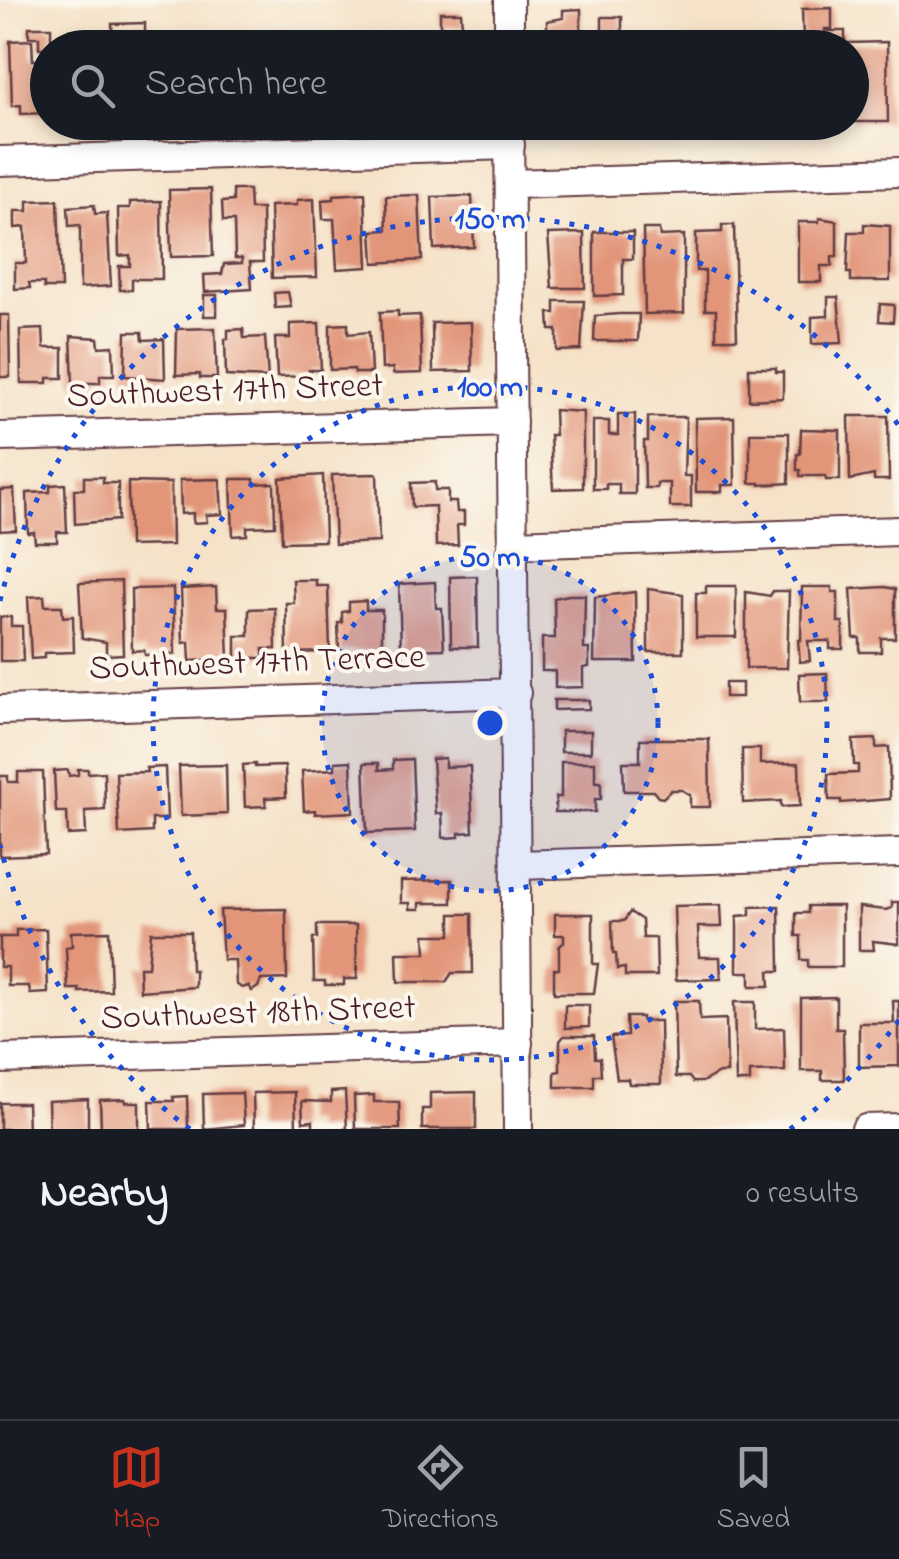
<!DOCTYPE html>
<html lang="en">
<head>
<meta charset="utf-8">
<style>
	:root { --surface:#171b24; --page:#20242c; --text:#f1f3f6; --muted:#9ea1a6; --line:#363941; --accent:#c8321e }
	body { margin:0; font-family:"Indie Flower",sans-serif; background:var(--page); color:var(--text) }
	.list { margin:0; padding:0; list-style:none }
	h2 { display:flex; justify-content:space-between; align-items:center; height:130px; margin:0; padding:0 40px; font-size:42px }
	h2 small { font-size:32px; font-weight:400; color:var(--muted) }
	.icon { flex:none; width:55px; height:55px; fill:none; stroke:currentColor; stroke-width:2; stroke-linecap:round; stroke-linejoin:round }
	.map { position:relative; flex:none; width:899px; height:1129px; overflow:hidden }
	.search { position:absolute; background:var(--surface); box-shadow:0 5px 15px #0003; left:30px; right:30px; top:30px; height:110px; display:flex; align-items:center; gap:25px; box-sizing:border-box; padding:0 35px; border-radius:55px; color:var(--muted); font-size:38px }
	.sheet { height:290px; background:var(--surface) }
	nav { display:flex; justify-content:space-around; align-items:center; box-sizing:border-box; height:140px; border-top:2px solid var(--line); background:var(--surface); font-size:28px; color:var(--muted) }
	nav a { display:grid; justify-items:center; gap:5px }
	nav .on { color:var(--accent) }
	.map>svg:first-child { display:block }
</style>
</head>
<body>
<div class="map">
<svg width="899" height="1129" viewBox="0 0 899 1129">
	<rect width="100%" height="100%" fill="#fbf7ec"/>
	<filter id="ink" filterUnits="userSpaceOnUse"><feTurbulence type="fractalNoise" baseFrequency=".01" numOctaves="2"/><feDisplacementMap in="SourceGraphic" scale="20" xChannelSelector="R" yChannelSelector="G"/><feConvolveMatrix kernelMatrix="1 2 1 2 8 2 1 2 1" color-interpolation-filters="sRGB"/></filter>
	<filter id="wash" filterUnits="userSpaceOnUse"><feTurbulence type="fractalNoise" baseFrequency=".0048" numOctaves="4" result="noise"/><feDisplacementMap in="SourceGraphic" scale="40" xChannelSelector="R" yChannelSelector="G"/><feGaussianBlur stdDeviation="2.25" result="paint"/><feColorMatrix in="noise" values="0 0 0 0 0 0 0 0 0 0 0 0 0 0 0 0 0 1.4 0 .05"/><feComposite in="paint" operator="in"/></filter>
	<g filter="url(#wash)">
		<rect width="100%" height="100%" fill="#f5e2c8"/>
		<g id="blocks">
			<g fill="#e29579">
				<polygon points="832,8 832,29 825,29 825,38 803,39 802,9"/>
				<polygon points="581,9 581,42 547,43 547,21 563,18 563,10"/>
				<polygon points="440,12 461,12 462,27 440,27"/>
				<rect x="602" y="17" width="20" height="20"/>
				<polygon points="145,23 145,39 128,39 124,41 124,48 113,48 112,24"/>
				<polygon points="29,27 51,27 51,48 39,48 39,37 29,37"/>
				<polygon points="828,31 845,31 845,48 827,48"/>
				<polygon points="32,40 33,60 40,60 41,95 48,94 48,113 21,114 21,105 12,106 10,41"/>
				<polygon points="887,42 888,122 852,122 852,48 846,48 846,43"/>
				<rect x="604" y="122" width="31" height="8"/>
				<rect x="657" y="122" width="26" height="9"/>
				<polygon points="694,122 735,122 735,131 694,130"/>
				<polygon points="211,189 213,256 171,257 169,190"/>
				<polygon points="233,190 249,190 250,209 262,209 263,262 250,262 252,289 205,292 204,275 222,274 224,264 242,263 242,258 235,258 234,221 223,221 222,202 233,201"/>
				<polygon points="365,193 368,267 337,269 334,219 323,219 322,200 334,199 334,195"/>
				<polygon points="419,195 422,260 374,263 372,231 387,230 386,196"/>
				<polygon points="472,196 474,247 434,249 432,197"/>
				<polygon points="314,199 317,277 272,278 270,206 297,205 297,200"/>
				<polygon points="58,200 61,288 44,288 44,283 29,283 30,288 15,289 15,263 26,263 25,227 15,228 15,211 28,211 28,201"/>
				<polygon points="161,201 162,279 132,279 132,290 120,290 119,266 130,266 130,255 119,256 118,208 130,208 130,202"/>
				<polygon points="94,205 95,214 107,213 111,286 80,288 80,225 69,226 68,207"/>
				<polygon points="819,218 837,221 837,257 832,257 832,266 821,266 821,282 798,282 798,222 819,222"/>
				<polygon points="864,224 890,226 890,281 851,281 851,273 847,273 849,232 864,232"/>
				<polygon points="722,225 734,225 737,339 716,339 716,310 705,310 705,271 696,271 696,233 722,232"/>
				<polygon points="643,229 659,229 660,236 684,235 684,313 645,314"/>
				<polygon points="594,232 633,232 633,259 623,259 623,295 594,296"/>
				<polygon points="584,233 585,288 552,288 548,234"/>
				<polygon points="288,292 291,307 275,308 274,293"/>
				<rect x="204" y="295" width="13" height="21"/>
				<polygon points="828,297 838,297 842,343 812,344 812,317 828,316"/>
				<polygon points="555,301 584,301 581,350 557,351 557,330 550,330 549,313 555,313"/>
				<polygon points="880,304 894,305 893,322 879,321"/>
				<polygon points="398,311 398,316 420,315 422,373 393,374 393,368 382,369 380,312"/>
				<polygon points="619,314 639,314 638,341 594,341 595,316"/>
				<polygon points="0,315 9,315 10,377 0,377"/>
				<polygon points="471,322 472,371 433,372 432,323"/>
				<polygon points="319,323 321,370 309,370 309,376 277,377 275,338 290,338 290,324"/>
				<polygon points="348,324 348,334 369,332 371,373 355,373 354,369 330,370 330,325"/>
				<polygon points="215,328 217,378 200,378 200,374 176,375 177,329"/>
				<polygon points="43,329 44,348 63,348 63,378 48,378 48,383 21,383 20,330"/>
				<polygon points="243,329 244,338 265,337 268,378 226,376 225,339 228,339 228,330"/>
				<polygon points="126,332 142,332 143,340 164,339 165,379 125,376"/>
				<polygon points="71,336 98,338 99,347 113,346 114,375 100,375 100,383 73,383"/>
				<polygon points="749,368 776,368 776,372 783,372 783,398 749,400"/>
				<polygon points="554,410 583,412 583,488 553,489 550,435 555,435"/>
				<polygon points="618,414 635,414 635,494 619,494 619,484 606,484 606,489 593,489 593,421 609,421 609,435 618,435"/>
				<polygon points="849,416 888,416 889,480 874,480 874,475 850,480"/>
				<polygon points="648,417 686,417 684,476 691,476 691,507 670,507 670,483 657,483 657,488 645,488 644,441 648,441"/>
				<polygon points="734,417 735,485 722,485 722,492 696,492 695,418"/>
				<polygon points="801,429 840,430 840,480 826,480 825,476 800,476 800,470 797,470 797,454 800,454"/>
				<polygon points="750,433 789,433 789,483 760,485 760,483 750,483"/>
				<polygon points="377,474 379,542 335,544 332,475"/>
				<polygon points="323,475 325,541 282,542 280,478"/>
				<polygon points="84,477 103,477 103,483 118,483 118,520 75,524 74,489 84,489"/>
				<polygon points="220,479 222,514 206,515 207,522 193,523 193,513 181,514 180,480"/>
				<polygon points="231,479 254,479 254,484 274,483 275,526 247,527 247,535 233,536"/>
				<polygon points="128,482 171,483 172,545 129,546"/>
				<polygon points="435,482 435,490 448,490 448,502 456,502 457,512 464,512 464,525 457,525 458,545 436,546 435,506 412,507 411,483"/>
				<polygon points="65,484 67,532 57,532 57,542 35,542 34,532 28,533 27,493 50,492 50,485"/>
				<polygon points="14,489 16,530 0,531 0,490"/>
				<polygon points="477,576 478,647 451,647 450,577"/>
				<polygon points="293,580 316,580 316,586 328,586 330,652 287,653 286,603 294,603"/>
				<polygon points="121,581 123,654 106,655 106,642 82,638 79,583"/>
				<polygon points="435,582 436,608 442,608 444,649 401,650 399,584"/>
				<polygon points="706,586 736,586 736,637 696,637 696,593 706,593"/>
				<polygon points="216,587 217,608 227,608 229,659 190,661 189,642 183,643 181,589"/>
				<polygon points="802,587 832,587 832,592 838,592 838,622 843,622 843,649 830,649 830,641 808,641 810,661 800,662 798,640 801,640"/>
				<polygon points="885,587 895,589 895,638 881,638 881,652 860,652 860,638 854,638 851,589"/>
				<polygon points="173,588 175,654 145,655 144,650 132,651 131,589"/>
				<polygon points="648,589 683,594 683,652 648,652"/>
				<polygon points="773,591 789,591 787,668 746,668 746,592 770,596"/>
				<polygon points="635,592 636,662 594,662 595,597"/>
				<polygon points="569,595 585,595 584,649 589,649 589,667 583,668 583,687 555,688 555,671 542,671 542,638 555,638 554,598"/>
				<polygon points="44,596 45,606 62,606 63,617 73,616 74,652 44,653 44,658 31,659 28,597"/>
				<polygon points="366,601 366,610 382,610 382,650 339,651 338,623 342,623 342,612 349,611 349,602"/>
				<polygon points="275,608 276,649 263,649 263,658 236,658 236,636 249,636 249,609"/>
				<polygon points="0,617 11,617 11,626 22,626 23,661 0,661"/>
				<polygon points="827,673 828,702 800,702 799,674"/>
				<rect x="725" y="683" width="17" height="14"/>
				<polygon points="554,700 589,700 589,709 554,710"/>
				<rect x="561" y="731" width="30" height="21"/>
				<polygon points="640,739 709,739 710,807 690,807 690,795 682,790 671,790 663,798 658,797 653,791 624,791 623,762 640,762"/>
				<polygon points="876,739 876,748 889,747 890,799 841,803 841,800 829,800 828,774 858,773 858,765 854,765 853,740"/>
				<polygon points="742,749 760,749 760,764 799,763 800,806 781,807 781,801 743,803"/>
				<polygon points="445,758 445,767 470,766 473,832 459,833 459,837 443,838 442,813 436,814 432,759"/>
				<polygon points="412,759 415,831 367,833 364,763 379,763 379,770 393,769 393,760"/>
				<polygon points="351,761 353,812 315,814 315,810 304,811 302,771 335,769 335,762"/>
				<polygon points="561,762 595,762 595,782 601,782 601,799 595,799 595,812 555,812 556,797 561,797"/>
				<polygon points="255,764 255,767 285,766 286,797 265,798 266,806 245,807 243,765"/>
				<polygon points="226,765 227,814 181,816 179,766"/>
				<polygon points="165,767 167,819 152,819 152,832 119,834 116,773 147,772 146,768"/>
				<polygon points="78,769 88,769 88,773 104,772 105,810 85,811 86,834 68,835 67,812 56,812 54,771 68,770 69,776 78,775"/>
				<polygon points="18,772 43,772 46,854 0,856 0,776 8,776 8,782 18,782"/>
				<polygon points="452,880 452,903 420,903 420,909 410,909 410,903 401,903 401,881"/>
				<polygon points="892,902 899,902 899,944 873,941 874,950 859,950 859,907 885,910 892,908"/>
				<polygon points="721,905 722,927 698,927 699,957 720,957 721,979 676,980 674,906"/>
				<polygon points="779,906 780,971 769,971 770,986 750,986 750,972 737,972 737,916 750,915 750,907"/>
				<polygon points="808,906 842,906 842,967 808,967 808,960 801,960 801,936 796,936 796,913 808,913"/>
				<polygon points="286,909 287,979 261,980 258,987 252,991 248,986 242,988 236,984 235,960 223,960 220,910"/>
				<polygon points="630,912 642,920 643,938 656,938 657,976 625,976 625,968 617,969 616,954 613,954 612,921 624,921"/>
				<polygon points="451,914 472,914 473,973 452,973 446,982 398,982 397,953 426,953 425,935 451,935"/>
				<polygon points="555,914 593,914 593,964 598,964 594,993 554,993 554,969 559,969 559,947 564,942 564,935 555,935"/>
				<polygon points="317,925 356,925 357,979 344,979 344,985 325,985 325,981 314,981 313,938 317,938"/>
				<polygon points="46,929 48,993 30,994 29,986 8,986 8,967 0,967 0,937 16,937 16,930"/>
				<polygon points="109,931 111,991 79,992 79,989 68,989 66,947 72,946 71,932"/>
				<polygon points="151,932 190,932 191,970 195,970 195,987 140,991 139,967 148,967"/>
				<polygon points="836,997 836,1029 843,1029 844,1080 822,1080 822,1071 801,1071 801,998"/>
				<polygon points="674,1001 699,1001 700,1020 726,1019 727,1073 719,1073 702,1082 693,1082 689,1077 676,1077"/>
				<polygon points="893,1001 899,1001 899,1066 859,1067 859,1023 894,1023"/>
				<polygon points="734,1002 755,1002 755,1029 784,1028 785,1071 750,1072 750,1082 736,1082"/>
				<polygon points="565,1005 589,1005 589,1027 565,1028"/>
				<polygon points="626,1017 642,1017 642,1021 660,1021 661,1084 629,1084 628,1079 617,1079 611,1037 627,1036"/>
				<polygon points="564,1036 594,1036 595,1058 600,1058 601,1075 594,1075 594,1087 555,1087 555,1072 560,1071 560,1041"/>
				<polygon points="345,1091 347,1129 313,1129 313,1121 303,1122 302,1101 331,1102 331,1092"/>
				<polygon points="295,1092 296,1129 254,1129 253,1093"/>
				<polygon points="476,1092 476,1129 422,1129 422,1109 430,1109 430,1093"/>
				<polygon points="242,1093 244,1125 204,1129 203,1094"/>
				<polygon points="374,1095 374,1102 399,1102 400,1129 355,1129 354,1096"/>
				<polygon points="187,1096 188,1129 151,1129 150,1101 174,1101 173,1097"/>
				<polygon points="88,1099 88,1129 49,1129 48,1101"/>
				<polygon points="125,1099 126,1102 139,1102 139,1129 101,1129 100,1100"/>
				<polygon points="0,1103 27,1103 28,1129 0,1129"/>
			</g>
		</g>
	</g>
	<g filter="url(#ink)">
		<use href="#blocks" fill-opacity="0" stroke="#643c43" stroke-width="2.5"/>
		<g fill="none" stroke-linecap="round" stroke-linejoin="round">
			<g stroke="#643c43" stroke-width="32">
				<g id="minor">
					<polyline points="509,0 509,48"/>
					<polyline points="509,122 518,1129"/>
					<polyline points="0,161 510,145"/>
					<polyline points="510,184 899,172"/>
					<polyline points="0,437 512,422"/>
					<polyline points="512,544 899,531"/>
					<polyline points="0,710 516,693"/>
					<polyline points="517,865 899,853"/>
					<polyline points="0,1059 518,1043"/>
					<polyline points="866,1129 899,1128"/>
				</g>
			</g>
			<use href="#minor" stroke="#fff" stroke-width="28"/>
		</g>
	</g>
	<circle cx="490" cy="723" r="168" fill="#1d4ed8" fill-opacity=".12"/>
	<g fill="none" stroke="#1d4ed8" stroke-width="5" stroke-dasharray="5 10">
		<circle cx="490" cy="723" r="168"/>
		<circle cx="490" cy="723" r="337"/>
		<path d="M899 1020A505 505 0 0 1 790 1129M190 1129A505 505 0 0 1 0 845M0 601A505 505 0 0 1 899 426"/>
	</g>
	<g text-anchor="middle" dominant-baseline="central" stroke-width="8" stroke-linejoin="round" paint-order="stroke">
		<g font-size="35" fill="#4a1f2b" stroke="#fbf7ec">
			<text transform="translate(225 392) rotate(-2)">Southwest 17th Street</text>
			<text transform="translate(257 664) rotate(-2)">Southwest 17th Terrace</text>
			<text transform="translate(258 1014) rotate(-2)">Southwest 18th Street</text>
		</g>
	</g>
	<circle cx="490" cy="723" r="15" fill="#1d4ed8" stroke="#fbf7ec" stroke-width="5"/>
	<g font-size="30" text-anchor="middle" font-weight="bold" fill="#1d4ed8" stroke="#fbf7ec" stroke-width="8" stroke-linejoin="round" paint-order="stroke">
		<text x="490" y="228">150 m</text>
		<text x="490" y="396">100 m</text>
		<text x="490" y="566">50 m</text>
	</g>
</svg>
<div class="search"><svg class="icon" aria-label="search" viewBox="0 0 24 24"><circle cx="10" cy="10" r="6"/><path d="M15 15l6 6"/></svg>Search here</div>
</div>
<section class="sheet">
<h2>Nearby<small>0 results</small></h2>
<ul class="list">
</ul>
</section>
<nav>
<a class="on"><svg class="icon" aria-label="map" viewBox="0 0 24 24"><path d="M3 6l6-2 6 2 6-2v14l-6 2-6-2-6 2zM9 4v14M15 6v14"/></svg>Map</a>
<a><svg class="icon" aria-label="directions" viewBox="0 0 24 24"><path d="M12 3l9 9-9 9-9-9zM9 14v-3h6M13 9l2 2-2 2"/></svg>Directions</a>
<a><svg class="icon" aria-label="saved" viewBox="0 0 24 24"><path d="M7 4h10v16l-5-4-5 4z"/></svg>Saved</a>
</nav>
</body>
</html>
